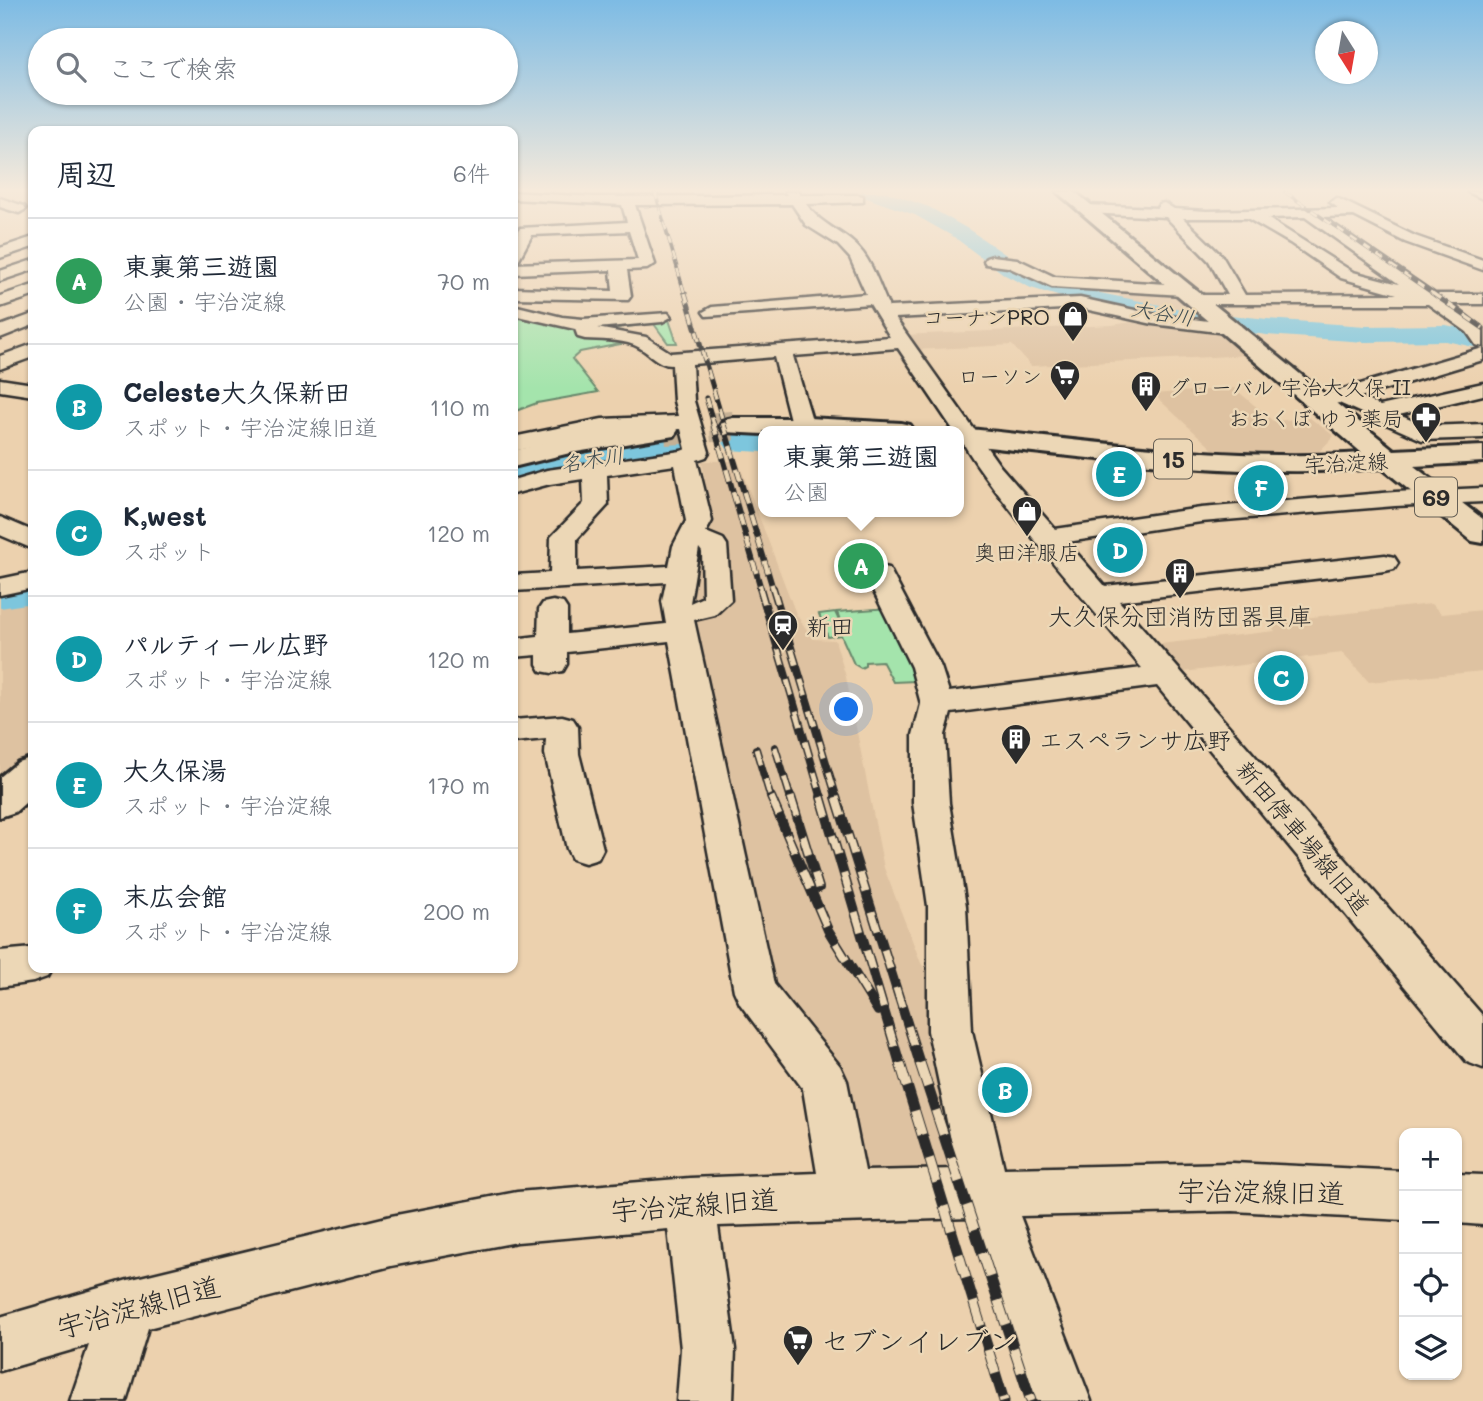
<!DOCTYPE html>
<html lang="ja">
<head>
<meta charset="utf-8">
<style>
	:root { --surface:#fff; --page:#f2f2f3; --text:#1f2937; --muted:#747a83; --line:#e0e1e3; --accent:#0f766e }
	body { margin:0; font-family:Mali,"Klee One",sans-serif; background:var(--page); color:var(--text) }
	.controls { position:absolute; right:21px; bottom:21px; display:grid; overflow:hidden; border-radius:14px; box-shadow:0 2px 5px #0004 }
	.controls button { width:63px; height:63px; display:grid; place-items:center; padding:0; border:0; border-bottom:2px solid var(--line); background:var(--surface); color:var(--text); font:35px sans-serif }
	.compass { position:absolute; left:1315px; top:21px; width:63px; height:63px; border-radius:50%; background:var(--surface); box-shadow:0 2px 5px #0004; rotate:169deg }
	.you { position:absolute; left:847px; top:710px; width:24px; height:24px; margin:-18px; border:5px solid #fff; border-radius:50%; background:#1a73e8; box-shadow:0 0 0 10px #1a73e833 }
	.badge { display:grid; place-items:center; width:46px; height:46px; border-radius:50%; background:var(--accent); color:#fff; font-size:23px; font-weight:700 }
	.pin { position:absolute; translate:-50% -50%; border:4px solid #fff; box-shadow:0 2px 7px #0006 }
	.popup { position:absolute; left:758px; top:426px; width:206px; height:91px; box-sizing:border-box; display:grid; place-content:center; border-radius:14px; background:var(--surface); filter:drop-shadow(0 2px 5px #0005); font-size:23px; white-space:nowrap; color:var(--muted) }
	.popup b { font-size:26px; color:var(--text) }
	.popup::after { content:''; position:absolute; left:50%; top:100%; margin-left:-14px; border:14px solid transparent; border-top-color:var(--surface) }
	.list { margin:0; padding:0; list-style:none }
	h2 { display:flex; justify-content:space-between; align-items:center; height:91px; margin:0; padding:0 28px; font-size:30px }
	h2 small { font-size:23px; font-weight:400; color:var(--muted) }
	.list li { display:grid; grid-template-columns:46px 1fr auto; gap:21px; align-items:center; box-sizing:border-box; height:126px; padding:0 28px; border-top:2px solid var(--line) }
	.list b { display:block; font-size:26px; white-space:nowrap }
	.list p { margin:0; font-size:23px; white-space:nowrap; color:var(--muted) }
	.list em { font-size:23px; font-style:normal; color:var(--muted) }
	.icon { flex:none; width:38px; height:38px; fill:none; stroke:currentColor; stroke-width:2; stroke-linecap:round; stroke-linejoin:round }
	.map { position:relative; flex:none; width:1483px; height:1401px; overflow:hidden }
	.search { position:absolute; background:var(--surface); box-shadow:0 2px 5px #0004; left:28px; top:28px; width:490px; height:77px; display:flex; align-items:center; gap:18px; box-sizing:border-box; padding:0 24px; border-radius:38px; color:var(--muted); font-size:26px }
	.panel { position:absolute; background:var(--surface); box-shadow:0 2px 5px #0004; left:28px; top:126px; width:490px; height:847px; border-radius:14px }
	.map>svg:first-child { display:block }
</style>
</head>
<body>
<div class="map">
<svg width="1483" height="1401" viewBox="0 0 1483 1401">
	<rect width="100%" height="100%" fill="#ecd1ae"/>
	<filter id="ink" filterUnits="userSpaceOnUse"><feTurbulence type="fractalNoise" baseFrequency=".0143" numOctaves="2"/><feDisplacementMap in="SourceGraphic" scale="14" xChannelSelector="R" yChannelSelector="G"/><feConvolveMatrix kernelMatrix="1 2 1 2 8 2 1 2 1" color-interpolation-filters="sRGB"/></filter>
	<g filter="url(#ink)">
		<g fill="#dec2a1">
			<polygon points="1118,288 1176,292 1206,316 1120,303"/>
			<polygon points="1145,320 1220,331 1250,355 1031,366 1012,345 914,350 904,335 1112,325"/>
			<polygon points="1234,388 1273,421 1310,418 1334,436 1316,455 1217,453 1153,394"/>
			<polygon points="702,461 738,461 796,614 813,639 835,640 846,677 884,868 921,963 935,985 968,1168 858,1169 768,990 682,598 710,513"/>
			<polygon points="33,598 33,750 0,780 0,602"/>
			<polygon points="1431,604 1442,614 1483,610 1483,671 1369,682 1342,653 1175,673 1151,645 1275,631 1267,622"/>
		</g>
		<g fill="#a4e4ac" stroke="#68886c" stroke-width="2">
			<polygon points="513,313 570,328 668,317 677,343 668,343 654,324 615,328 611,332 626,343 580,352 572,359 598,392 537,403 513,412"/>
			<polygon points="889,608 914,659 916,681 893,682 882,661 865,662 865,666 861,668 854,664 841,635 828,637 819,614 835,612 845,633 837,612"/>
		</g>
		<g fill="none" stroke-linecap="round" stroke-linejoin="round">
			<g fill="#7dc6dd" fill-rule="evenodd">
				<polygon points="859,192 886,192 929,207 968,229 1021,265 1047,278 1085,290 1185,310 1267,319 1365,326 1446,325 1483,333 1483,349 1446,341 1365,342 1267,335 1185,324 1081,303 1031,288 1005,275 954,237 915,215 861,196"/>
				<polygon points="739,434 763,434 763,452 728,450 723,443 728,436"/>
				<polygon points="672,438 683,440 688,447 683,454 563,472 513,487 513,467 559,453"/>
				<polygon points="33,580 33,603 0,608 0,584"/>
			</g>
			<polyline stroke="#c5b094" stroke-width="30" stroke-dasharray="30 15" stroke-linecap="butt" points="665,430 733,426"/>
			<g stroke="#2b2b2b" stroke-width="5">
				<g id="minor">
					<path d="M513,192l82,5 192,-2 -2,-3h14l2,3h57l5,1v6l-57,2c16,23 41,28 57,49 12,16 18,38 26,54l191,-9 73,16 87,11 3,4 -9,5 -81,-10 -73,-16 -185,10 105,148 55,63 146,-21 194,-16 88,-4v14l-88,4 -194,16 -134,20 38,44 280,-31 9,2 4,6 -4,6 -9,2 -266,30 364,415v52l-16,-6 -310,-376 -206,27 -6,22 4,68 17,103 6,125 32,137 229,-5 171,8v49l-171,-9 -213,5 71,185h-56l-65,-183 -252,8 17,123 -2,52h-56l4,-52 -13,-120 -151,13 -126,24 -243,62 -22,73h-56l19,-56 -89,26v-54l128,-37 263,-64 126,-24 173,-14 127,-5 -14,-84 -63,-85 -6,-13 -65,-350 -102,11v12l-4,7 -11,2 -11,-2 -4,-7v-9l-24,2v-18l25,-3 1,-27 4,-6 10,-2 10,2 4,6v25l99,-10 -4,-23 4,-19 -153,9v-16l37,-2 1,-36 33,-34 -1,-24 -33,5 -37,10v-14l34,-10 134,-19 5,-2 -5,-20 -79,4 -89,18v-14l89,-18 76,-3 -4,-15 -2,-36c-16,0 -23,-14 -38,-20 -15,-6 -33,-5 -49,-6l-7,-2 -3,-8 -62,-14v-10l49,12 21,2 85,-6 3,4 -9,5 -65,6 49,9 25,16 219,-16 -20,-33 -164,12 -3,-4 9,-5 154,-13 -16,-36 -12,-13 -32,-20 -14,-21 -157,1 20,59 -8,5 -20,1 4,26 -3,4 -115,-2v-10l100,3 -2,-21 -98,4v-10l125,-4 -9,-29 -97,4 -13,24 -6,2v-16l7,-17 107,-6 -5,-17 -109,-6zM898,348l56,83h5c0,26 156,204 183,237l-193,24 -8,-25 -52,-99 -10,-2 -10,2 -4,6 46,93 10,37 -8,31v68l15,103v125l29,138 -92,2 -18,-90 -7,-15 -66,-82 -80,-364 21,-5 16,-15 -4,-55 -4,-6 -17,-7 6,-11 -15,-61 9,-3 3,-5 -15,-51 -2,-37 82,-7 16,63 3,5h16l3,-5 -19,-64zM675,465l11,56 -13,25 -4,20 -92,5v-32l31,-34 -1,-30zM699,548l3,4 1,45 -13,6z"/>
					<polygon points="1468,192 1483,192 1483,199"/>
					<polygon points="0,198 24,206 26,209 19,213 0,207"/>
					<path d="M1337,198l78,38 68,24v10l-78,-28 -51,-26 -31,1 112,77h48v10h-32l32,25v18l-7,-2 -9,-13 -39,-28h-238l-3,-4 9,-5h32l-19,-34 -43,-44 -79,-4 -7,-4 7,-4 71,3 1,-4 5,-1 10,6 33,2 131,-3 -8,-6zM1305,217l94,67 -46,-12 -86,-54zM1183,218h64l43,25 51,35 56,16 -152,1 -23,-39z"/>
					<polygon points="33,237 33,247 0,258 0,248"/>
					<polygon points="992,256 1017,259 1055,277 1183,285 1191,290 1183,295 1052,287 1008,267 986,264 984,261 986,258"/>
					<polygon points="33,260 33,270 0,281 0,271"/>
					<polygon points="33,285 33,296 0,307 0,296"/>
					<polygon points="33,314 33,325 0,338 0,326"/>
					<polygon points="33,344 33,357 0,369 0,356"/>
					<polygon points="1483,348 1483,360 1360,397 1380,406 1483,383 1483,395 1399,415 1425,426 1483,424 1483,438 1422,440 1339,403 1320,408 1313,406 1310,402 1313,398"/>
					<polygon points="0,379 33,384 33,396 0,391"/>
					<polygon points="0,517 33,531 33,549 0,535"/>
					<polygon points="33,572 33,588 0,595 0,579"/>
					<polygon points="562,716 573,719 578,727 579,754 603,849 598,859 585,863 572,859 567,849 545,754 546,739 513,742 513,720"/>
					<polygon points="33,948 33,968 52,968 47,977 33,982 0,987 0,951"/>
					<polygon points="1457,1174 1483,1175 1483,1225 1457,1223"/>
				</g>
			</g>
			<g stroke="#2b2b2b" stroke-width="6">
				<g id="major">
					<path d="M1057,192h18l319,258 89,-4v16l-69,4 69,53v24l-11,-2 -90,-73c-145,11 -280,-9 -423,-24v-13l-10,-1 10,-2c135,13 268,34 403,25z"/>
					<polygon points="733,418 808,418 901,423 910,425 914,431 763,431 763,434 724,432 720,426 724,420"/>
					<polygon points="665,422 674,424 678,430 674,436 570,453 513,467 513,451 570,437"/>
					<polygon points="33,757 33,796 15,812 0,817 0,777 18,762"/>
				</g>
			</g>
			<use href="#minor" fill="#ecd7b6" fill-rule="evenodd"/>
			<use href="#major" fill="#ecd7b6" fill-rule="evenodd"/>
			<g stroke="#2b2b2b" stroke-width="3.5">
				<g id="rail-far5">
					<polyline points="655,192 685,295"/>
					<polyline points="1285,192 1435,295"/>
				</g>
			</g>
			<g stroke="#2b2b2b" stroke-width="5">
				<g id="rail-far4">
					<polyline points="685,293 724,425"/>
					<polyline points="1432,293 1483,328"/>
					<polyline points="706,398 714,425"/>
				</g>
			</g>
			<g stroke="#2b2b2b" stroke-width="6">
				<g id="rail-far3">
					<polyline points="713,423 761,589"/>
					<polyline points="723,423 773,589"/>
				</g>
			</g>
			<g stroke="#2b2b2b" stroke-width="8">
				<g id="rail-far2">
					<polyline points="760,588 822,799"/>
					<polyline points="773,588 837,799"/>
					<polyline points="775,747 791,799"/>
					<polyline points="756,749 771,799"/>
				</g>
			</g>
			<g stroke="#2b2b2b" stroke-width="10">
				<g id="rail-far1">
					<polyline points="771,797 828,930 878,1011"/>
					<polyline points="791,797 819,888"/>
					<polyline points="821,797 900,1064"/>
					<polyline points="836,797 920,1064"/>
				</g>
			</g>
			<g stroke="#2b2b2b" stroke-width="11">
				<g id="rail">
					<polyline points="900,1063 1004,1401"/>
					<polyline points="920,1063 1031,1401"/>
				</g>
			</g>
			<use href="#rail-far5" stroke="#ecd7b6" stroke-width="2.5" stroke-dasharray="8" stroke-linecap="butt"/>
			<use href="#rail-far4" stroke="#ecd7b6" stroke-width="3.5" stroke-dasharray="10" stroke-linecap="butt"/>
			<use href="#rail-far3" stroke="#ecd7b6" stroke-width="4.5" stroke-dasharray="12" stroke-linecap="butt"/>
			<use href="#rail-far2" stroke="#ecd7b6" stroke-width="5" stroke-dasharray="16" stroke-linecap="butt"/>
			<use href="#rail-far1" stroke="#ecd7b6" stroke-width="7" stroke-dasharray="20" stroke-linecap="butt"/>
			<use href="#rail" stroke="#ecd7b6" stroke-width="9" stroke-dasharray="25" stroke-linecap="butt"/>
		</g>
	</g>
	<linearGradient id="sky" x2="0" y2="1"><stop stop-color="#7dbbe4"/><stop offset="0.49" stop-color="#f6eadb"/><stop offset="1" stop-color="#f6eadb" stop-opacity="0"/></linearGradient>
	<rect width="1483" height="388" fill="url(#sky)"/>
	<defs>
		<g id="shop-pin" transform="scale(1.575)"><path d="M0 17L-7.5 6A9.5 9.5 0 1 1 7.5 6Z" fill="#2b2b2b" stroke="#ecd7b6"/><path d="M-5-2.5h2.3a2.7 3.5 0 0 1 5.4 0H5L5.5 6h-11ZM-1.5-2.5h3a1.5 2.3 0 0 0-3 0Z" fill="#fff"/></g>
		<g id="supermarket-pin" transform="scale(1.575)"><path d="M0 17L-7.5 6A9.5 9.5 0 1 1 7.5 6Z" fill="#2b2b2b" stroke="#ecd7b6"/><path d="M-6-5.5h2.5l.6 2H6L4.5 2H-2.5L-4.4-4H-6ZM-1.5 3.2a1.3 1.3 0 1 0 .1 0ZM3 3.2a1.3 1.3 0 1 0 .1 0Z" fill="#fff"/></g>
		<g id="building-pin" transform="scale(1.575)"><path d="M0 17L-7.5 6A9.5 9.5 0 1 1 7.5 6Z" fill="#2b2b2b" stroke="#ecd7b6"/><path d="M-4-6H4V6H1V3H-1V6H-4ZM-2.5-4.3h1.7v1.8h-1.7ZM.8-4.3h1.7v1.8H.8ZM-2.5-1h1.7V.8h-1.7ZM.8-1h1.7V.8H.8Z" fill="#fff"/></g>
		<g id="pharmacy-pin" transform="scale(1.575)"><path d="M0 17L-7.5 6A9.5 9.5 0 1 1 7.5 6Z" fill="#2b2b2b" stroke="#ecd7b6"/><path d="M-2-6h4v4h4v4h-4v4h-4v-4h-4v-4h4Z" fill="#fff"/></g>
		<g id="station-pin" transform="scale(1.575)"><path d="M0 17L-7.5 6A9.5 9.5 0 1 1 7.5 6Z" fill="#2b2b2b" stroke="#ecd7b6"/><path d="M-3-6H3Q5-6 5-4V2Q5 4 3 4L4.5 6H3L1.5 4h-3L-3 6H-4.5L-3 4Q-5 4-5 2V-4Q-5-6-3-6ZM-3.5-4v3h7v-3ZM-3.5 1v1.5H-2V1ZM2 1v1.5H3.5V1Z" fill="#fff"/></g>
	</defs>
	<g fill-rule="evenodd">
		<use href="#shop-pin" x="1073" y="316"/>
		<use href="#supermarket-pin" x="1065" y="375"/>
		<use href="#building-pin" x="1146" y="386"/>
		<use href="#pharmacy-pin" x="1426" y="417"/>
		<use href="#shop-pin" x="1027" y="511"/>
		<use href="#building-pin" x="1180" y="573"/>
		<use href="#station-pin" x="783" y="625"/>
		<use href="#building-pin" x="1016" y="739"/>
		<use href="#supermarket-pin" x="798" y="1340"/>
	</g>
	<g text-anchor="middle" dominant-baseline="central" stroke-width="5" stroke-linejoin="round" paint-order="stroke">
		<g font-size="21" font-style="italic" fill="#3b4a4f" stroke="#ecd7b6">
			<text transform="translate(1163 312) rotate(10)">大谷川</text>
			<text transform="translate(592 459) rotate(-9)">名木川</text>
		</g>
		<g font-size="21" fill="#2b2b2b" stroke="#ecd7b6" text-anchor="end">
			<text x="1050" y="316">コーナンPRO</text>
			<text x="1042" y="375">ローソン</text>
			<text x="1169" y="386" text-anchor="start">グローバル 宇治大久保 II</text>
			<text x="1403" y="417">おおくぼ ゆう薬局</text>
			<text x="1027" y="551" text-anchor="middle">奥田洋服店</text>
		</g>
		<g font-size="21" fill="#2b2b2b" stroke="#ecd7b6">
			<text transform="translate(1346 462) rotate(-3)">宇治淀線</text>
		</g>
		<g fill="#ecd7b6" stroke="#655f55" stroke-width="2">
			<rect x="1154" y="439.5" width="38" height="39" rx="5"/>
			<rect x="1415" y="477.5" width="42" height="39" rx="5"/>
		</g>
		<g font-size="23" font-weight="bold" fill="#2b2b2b">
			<text x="1173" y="459">15</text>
			<text x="1436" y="497">69</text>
		</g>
		<g font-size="24" fill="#2b2b2b" stroke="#ecd7b6" text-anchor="start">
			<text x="1180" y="615" text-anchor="middle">大久保分団消防団器具庫</text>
			<text x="806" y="625">新田</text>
			<text x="1039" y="739">エスペランサ広野</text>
		</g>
		<g font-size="24" fill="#2b2b2b" stroke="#ecd7b6">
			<text transform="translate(1304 837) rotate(50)">新田停車場線旧道</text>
		</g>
		<g font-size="28" fill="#2b2b2b" stroke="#ecd7b6">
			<text transform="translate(1261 1191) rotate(1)">宇治淀線旧道</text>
			<text transform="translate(694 1204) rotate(-4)">宇治淀線旧道</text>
			<text transform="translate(138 1306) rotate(-15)">宇治淀線旧道</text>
		</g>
		<g font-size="28" fill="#2b2b2b" stroke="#ecd7b6" text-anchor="start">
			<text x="821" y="1340">セブンイレブン</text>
		</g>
	</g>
</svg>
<div class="controls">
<button>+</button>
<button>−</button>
<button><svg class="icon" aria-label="locate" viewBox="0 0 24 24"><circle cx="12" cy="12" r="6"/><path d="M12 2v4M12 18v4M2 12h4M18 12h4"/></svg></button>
<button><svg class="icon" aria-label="layers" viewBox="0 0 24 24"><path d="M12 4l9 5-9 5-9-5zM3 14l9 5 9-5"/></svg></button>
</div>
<svg class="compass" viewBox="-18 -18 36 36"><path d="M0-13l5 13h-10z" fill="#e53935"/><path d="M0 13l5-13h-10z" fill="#747a83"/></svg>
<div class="you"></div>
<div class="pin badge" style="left:861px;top:566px;background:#2e9e5b">A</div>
<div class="popup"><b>東裏第三遊園</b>公園</div>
<div class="pin badge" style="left:1005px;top:1090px;background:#0f9aa8">B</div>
<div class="pin badge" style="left:1281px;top:678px;background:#0f9aa8">C</div>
<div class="pin badge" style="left:1120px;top:550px;background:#0f9aa8">D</div>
<div class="pin badge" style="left:1119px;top:474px;background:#0f9aa8">E</div>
<div class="pin badge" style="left:1261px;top:488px;background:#0f9aa8">F</div>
<div class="search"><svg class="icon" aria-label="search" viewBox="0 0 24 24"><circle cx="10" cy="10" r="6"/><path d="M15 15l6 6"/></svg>ここで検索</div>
<section class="panel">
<h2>周辺<small>6件</small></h2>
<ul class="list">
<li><span class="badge" style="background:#2e9e5b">A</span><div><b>東裏第三遊園</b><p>公園 · 宇治淀線</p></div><em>70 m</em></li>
<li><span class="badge" style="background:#0f9aa8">B</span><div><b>Celeste大久保新田</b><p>スポット · 宇治淀線旧道</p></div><em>110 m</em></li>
<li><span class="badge" style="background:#0f9aa8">C</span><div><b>K,west</b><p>スポット</p></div><em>120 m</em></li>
<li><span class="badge" style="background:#0f9aa8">D</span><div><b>パルティール広野</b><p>スポット · 宇治淀線</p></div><em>120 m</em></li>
<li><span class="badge" style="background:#0f9aa8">E</span><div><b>大久保湯</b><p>スポット · 宇治淀線</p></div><em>170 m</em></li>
<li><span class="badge" style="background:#0f9aa8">F</span><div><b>末広会館</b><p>スポット · 宇治淀線</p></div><em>200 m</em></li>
</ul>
</section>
</div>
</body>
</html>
